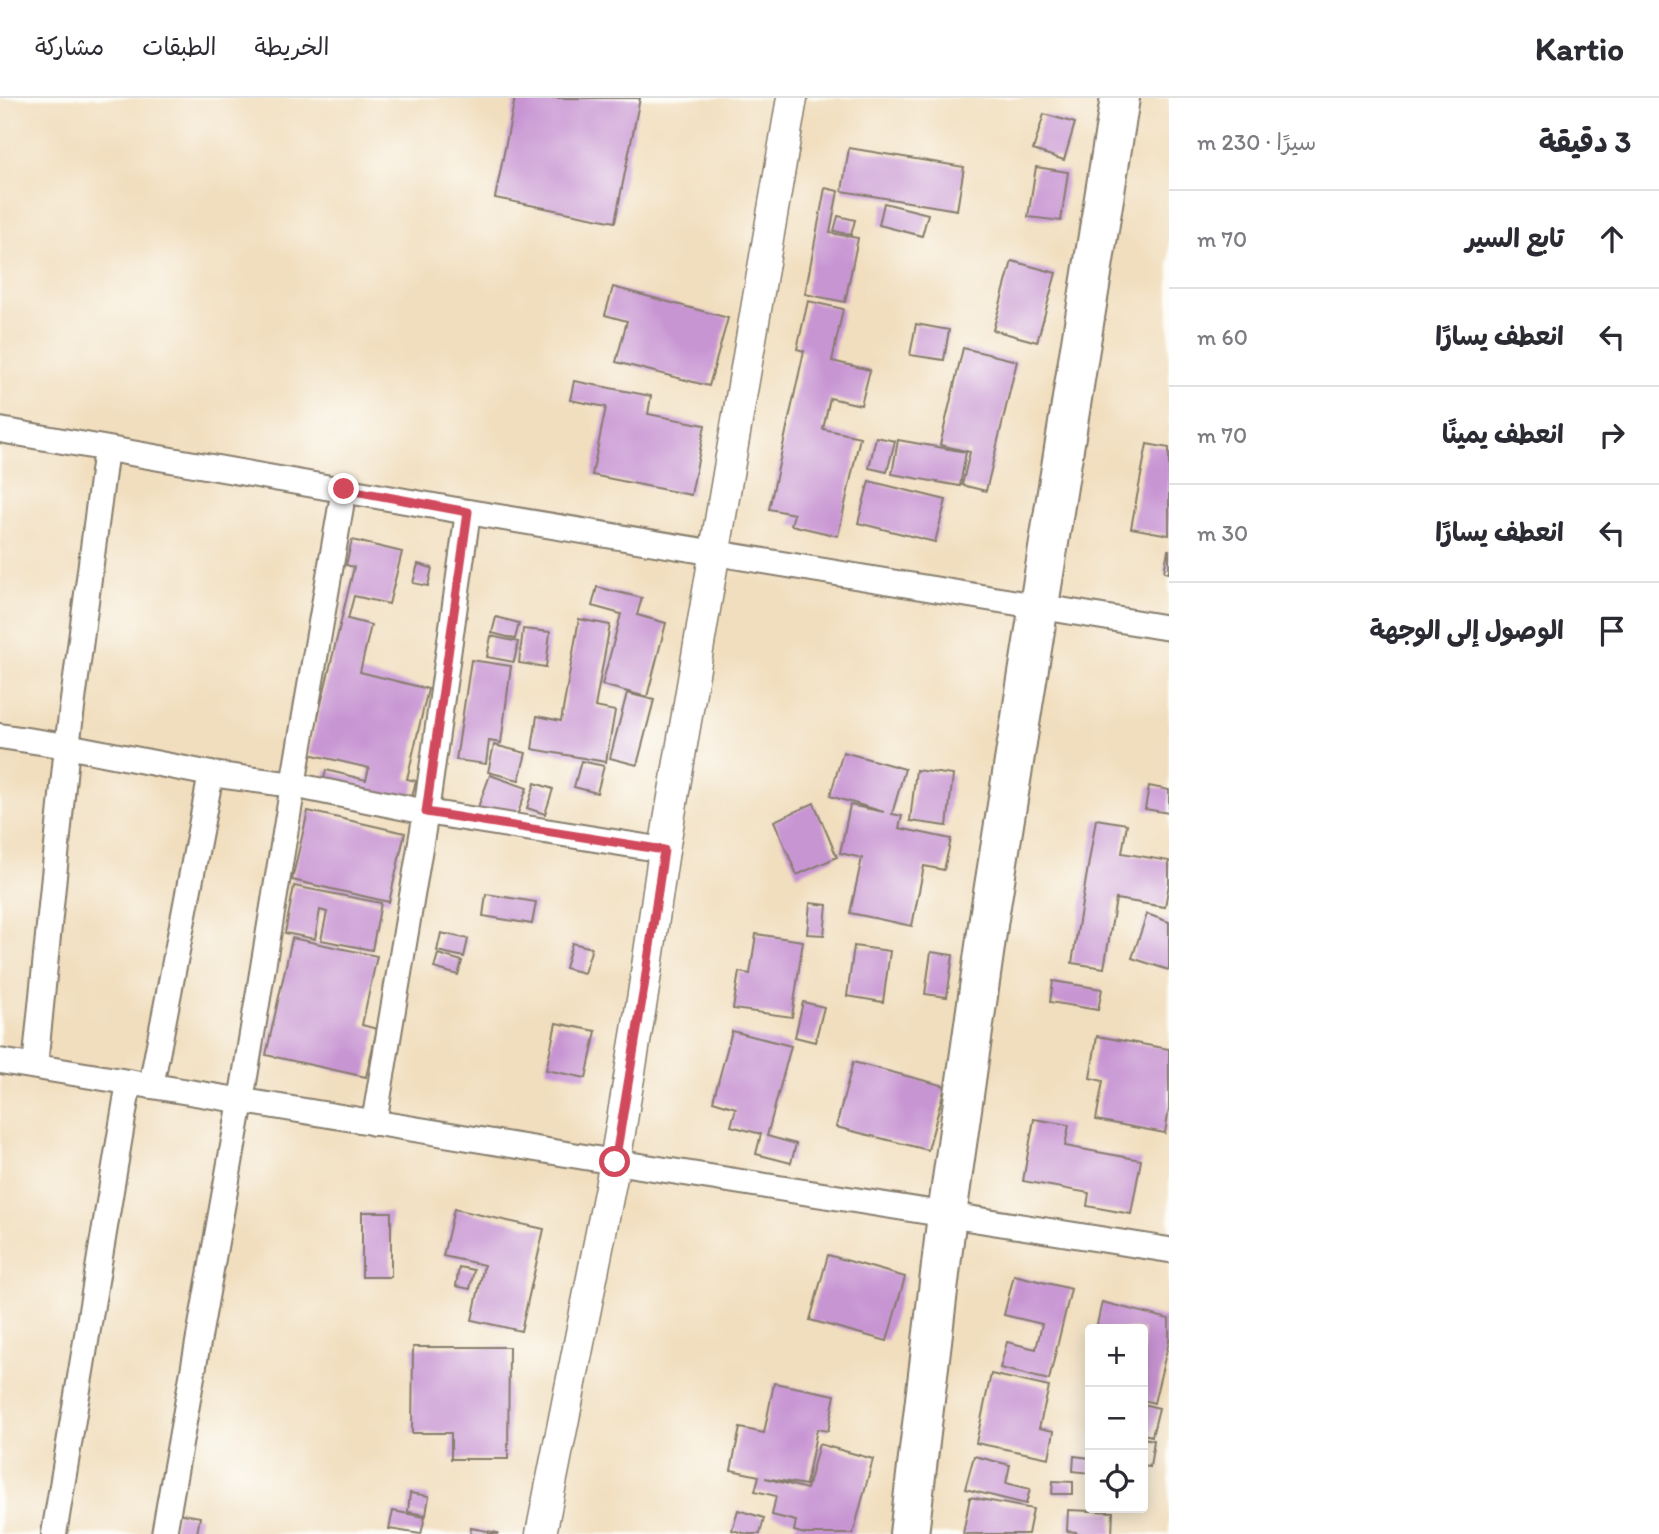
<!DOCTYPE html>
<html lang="ar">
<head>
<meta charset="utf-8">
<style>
	:root { --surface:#fff; --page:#f2f2f3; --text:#2b2b33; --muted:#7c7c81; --line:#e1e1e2 }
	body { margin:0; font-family:Itim,"Playpen Sans Arabic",sans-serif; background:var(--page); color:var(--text); direction:rtl }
	.controls { position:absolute; right:21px; bottom:21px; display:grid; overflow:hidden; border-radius:7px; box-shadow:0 4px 18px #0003 }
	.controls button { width:63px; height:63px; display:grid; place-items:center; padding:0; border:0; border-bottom:2px solid var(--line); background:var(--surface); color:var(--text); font:35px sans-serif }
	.stop { position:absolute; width:21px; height:21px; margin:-16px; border:5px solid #d1495b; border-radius:50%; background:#fff }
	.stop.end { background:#d1495b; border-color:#fff; box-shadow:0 2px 7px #0008 }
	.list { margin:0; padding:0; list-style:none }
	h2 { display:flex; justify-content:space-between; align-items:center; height:91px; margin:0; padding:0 28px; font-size:30px }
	h2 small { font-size:23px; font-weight:400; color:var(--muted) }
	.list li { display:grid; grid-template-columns:46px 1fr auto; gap:21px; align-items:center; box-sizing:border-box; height:98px; padding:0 28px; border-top:2px solid var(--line) }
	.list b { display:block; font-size:26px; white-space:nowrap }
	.list em { font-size:23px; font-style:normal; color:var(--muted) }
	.icon { flex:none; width:38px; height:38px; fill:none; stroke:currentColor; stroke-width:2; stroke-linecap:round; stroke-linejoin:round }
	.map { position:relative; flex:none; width:1169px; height:1436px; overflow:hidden; direction:ltr }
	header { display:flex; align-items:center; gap:42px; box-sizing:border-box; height:98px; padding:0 35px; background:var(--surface); border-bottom:2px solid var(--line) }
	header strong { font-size:33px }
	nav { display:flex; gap:38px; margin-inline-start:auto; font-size:24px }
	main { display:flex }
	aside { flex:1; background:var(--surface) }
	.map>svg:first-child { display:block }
</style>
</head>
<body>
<header>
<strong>Kartio</strong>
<nav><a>الخريطة</a><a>الطبقات</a><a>مشاركة</a></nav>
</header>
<main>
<aside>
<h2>3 دقيقة<small>سيرًا · 230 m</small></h2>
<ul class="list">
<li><svg class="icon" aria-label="ahead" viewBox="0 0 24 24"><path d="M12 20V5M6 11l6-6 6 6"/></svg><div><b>تابع السير</b></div><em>70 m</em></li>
<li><svg class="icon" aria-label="left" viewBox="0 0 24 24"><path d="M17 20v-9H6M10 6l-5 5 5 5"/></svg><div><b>انعطف يسارًا</b></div><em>60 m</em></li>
<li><svg class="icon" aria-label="right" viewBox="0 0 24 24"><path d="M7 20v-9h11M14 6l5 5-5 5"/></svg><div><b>انعطف يمينًا</b></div><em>70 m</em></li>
<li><svg class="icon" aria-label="left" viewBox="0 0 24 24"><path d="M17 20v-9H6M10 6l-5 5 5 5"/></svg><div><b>انعطف يسارًا</b></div><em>30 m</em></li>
<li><svg class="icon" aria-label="arrive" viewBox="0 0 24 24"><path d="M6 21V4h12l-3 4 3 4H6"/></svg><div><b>الوصول إلى الوجهة</b></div></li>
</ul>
</aside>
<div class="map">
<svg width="1169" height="1436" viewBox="0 0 1169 1436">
	<rect width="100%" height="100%" fill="#fdfcf7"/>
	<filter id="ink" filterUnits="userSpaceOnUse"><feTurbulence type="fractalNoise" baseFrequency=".0143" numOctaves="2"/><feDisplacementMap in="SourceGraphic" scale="14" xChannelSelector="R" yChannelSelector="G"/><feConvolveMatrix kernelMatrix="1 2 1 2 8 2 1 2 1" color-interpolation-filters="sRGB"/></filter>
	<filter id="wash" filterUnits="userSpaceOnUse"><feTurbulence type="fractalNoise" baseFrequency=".00686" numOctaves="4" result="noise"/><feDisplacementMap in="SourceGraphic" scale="28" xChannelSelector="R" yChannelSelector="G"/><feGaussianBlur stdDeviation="1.57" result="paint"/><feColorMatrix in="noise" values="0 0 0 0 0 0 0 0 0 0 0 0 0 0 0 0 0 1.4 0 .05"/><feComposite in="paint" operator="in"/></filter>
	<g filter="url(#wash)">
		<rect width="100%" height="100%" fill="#f1debe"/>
		<g id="blocks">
			<g fill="#c895d3">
				<polygon points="515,0 640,0 615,124 495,100"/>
				<polygon points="1044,16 1075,25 1064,62 1033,52"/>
				<polygon points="849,50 964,69 957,112 842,93"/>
				<polygon points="1036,69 1068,74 1061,123 1028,119"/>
				<polygon points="825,90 838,93 830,135 858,140 845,204 805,196"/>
				<polygon points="884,105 928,116 922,138 879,127"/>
				<polygon points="838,118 855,122 851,137 834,133"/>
				<polygon points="1012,163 1056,175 1037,244 993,232"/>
				<polygon points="613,189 728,220 709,288 616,264 627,223 605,217"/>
				<polygon points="808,203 843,211 832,263 870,272 861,307 830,300 823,331 860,339 838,438 791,427 794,416 769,411 804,253 797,251"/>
				<polygon points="916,226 949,232 944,262 910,257"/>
				<polygon points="963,250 1017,263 986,393 962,387 970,354 940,347"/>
				<polygon points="574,283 651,298 648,316 705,327 691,397 592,377 606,309 570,302"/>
				<polygon points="876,339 895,343 887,374 869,370"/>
				<polygon points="898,342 966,354 960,388 892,376"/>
				<polygon points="1147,346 1169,350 1169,437 1131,430"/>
				<polygon points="869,383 946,402 935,444 858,425"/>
				<polygon points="352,442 402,454 389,506 354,498 348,521 371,527 360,574 428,591 407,681 416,683 410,706 323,685 326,672 366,682 369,670 309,656 354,469 346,467"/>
				<polygon points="1168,452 1169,452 1169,475 1164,474"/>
				<polygon points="418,466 432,470 428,488 413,485"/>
				<polygon points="597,489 642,500 637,517 666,525 647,599 602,587 621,516 592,508"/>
				<polygon points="496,519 519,525 515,541 492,535"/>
				<polygon points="579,521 610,527 595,609 615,613 606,664 532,651 537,618 561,623"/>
				<polygon points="523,531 550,534 546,569 519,565"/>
				<polygon points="491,538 518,544 514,564 487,559"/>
				<polygon points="471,562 511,568 501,645 489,643 486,666 456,662"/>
				<polygon points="627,595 654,602 637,667 610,660"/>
				<polygon points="494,647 526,655 519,682 488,674"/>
				<polygon points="843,654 905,671 892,716 902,718 899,730 951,741 944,772 924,768 912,828 850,815 862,760 840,755 850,707 884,714 830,698"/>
				<polygon points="581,663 604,668 597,695 574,689"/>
				<polygon points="916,672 953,677 947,728 910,723"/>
				<polygon points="490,677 527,690 514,726 477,712"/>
				<polygon points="535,685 553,691 545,716 527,710"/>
				<polygon points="1149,688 1169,692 1169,715 1145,711"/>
				<polygon points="814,705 837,759 797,777 774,723"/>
				<polygon points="308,713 405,735 389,804 292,782"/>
				<polygon points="1096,721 1127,726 1122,755 1169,763 1169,786 1165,809 1116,801 1104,870 1072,865"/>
				<polygon points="294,788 381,805 372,852 321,842 327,814 320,812 315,841 285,835"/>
				<polygon points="486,796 536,804 532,826 483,818"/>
				<polygon points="810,805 827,807 824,837 807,836"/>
				<polygon points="1147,816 1169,824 1169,872 1132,860"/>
				<polygon points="441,835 468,841 464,859 437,853"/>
				<polygon points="756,836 803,843 792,919 733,911 739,874 750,876"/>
				<polygon points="292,840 377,858 362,927 377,931 366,979 266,957"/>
				<polygon points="572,845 592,850 584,875 565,870"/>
				<polygon points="854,848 890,853 883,904 847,898"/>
				<polygon points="931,854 953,857 947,899 925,896"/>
				<polygon points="438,856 462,863 458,877 434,870"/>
				<polygon points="1053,883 1102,891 1098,912 1050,904"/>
				<polygon points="803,904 824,909 815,944 795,939"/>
				<polygon points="556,925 596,933 586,980 546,972"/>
				<polygon points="732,933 791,948 767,1038 796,1046 791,1065 756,1056 761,1036 731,1028 736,1010 713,1003"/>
				<polygon points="1097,938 1169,951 1169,1011 1165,1035 1096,1022 1103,983 1090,980"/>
				<polygon points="853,964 945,988 928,1052 836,1029"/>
				<polygon points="1034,1021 1069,1027 1065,1048 1141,1062 1131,1116 1087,1108 1089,1095 1023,1083"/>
				<polygon points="454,1111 544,1131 521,1233 472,1222 484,1167 443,1158"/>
				<rect x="362" y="1114" width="29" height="65"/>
				<polygon points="828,1157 905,1179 887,1243 810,1222"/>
				<polygon points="459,1169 474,1172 470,1191 456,1188"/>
				<polygon points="1014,1177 1071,1191 1049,1282 1000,1270 1007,1244 1036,1251 1042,1226 1004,1217"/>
				<polygon points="1102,1204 1169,1221 1169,1243 1154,1305 1143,1302 1143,1231 1096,1231"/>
				<polygon points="413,1249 509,1249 508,1361 451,1361 451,1335 412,1335"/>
				<polygon points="991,1276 1049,1289 1039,1330 1054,1333 1049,1360 976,1345"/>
				<polygon points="774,1285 835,1297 828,1333 817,1331 806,1387 765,1380 807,1391 819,1346 873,1361 853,1436 805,1436 794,1433 796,1423 772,1417 776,1398 755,1393 759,1378 731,1372 740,1330 764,1335"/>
				<polygon points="1143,1306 1159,1310 1152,1338 1143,1336"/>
				<polygon points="1143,1340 1154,1342 1150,1369 1143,1368"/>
				<polygon points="974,1358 1010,1367 1006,1385 1030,1391 1026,1406 965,1391"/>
				<polygon points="1074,1358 1090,1360 1090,1375 1073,1373"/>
				<polygon points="1053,1383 1073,1384 1073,1396 1052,1396"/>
				<polygon points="410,1395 429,1398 426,1417 408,1414"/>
				<polygon points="970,1399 1033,1411 1028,1436 963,1436"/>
				<polygon points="738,1412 764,1420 760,1436 747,1436 732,1432"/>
				<polygon points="1068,1412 1113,1414 1112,1436 1076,1436 1076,1434 1067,1433"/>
				<polygon points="393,1413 425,1419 421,1436 389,1431"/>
				<polygon points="177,1415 200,1419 197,1436 173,1436"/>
				<polygon points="471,1430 498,1435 498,1436 470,1436"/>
			</g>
		</g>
	</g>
	<g filter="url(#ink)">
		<use href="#blocks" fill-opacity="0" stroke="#867d6d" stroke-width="2"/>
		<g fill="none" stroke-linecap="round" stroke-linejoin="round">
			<g stroke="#867d6d" stroke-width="28">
				<g id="minor">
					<polyline points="0,332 468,414 1169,530"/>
					<polyline points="0,638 67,648 211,676 293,687 426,714 664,752"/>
					<polyline points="0,963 615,1064 1169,1152"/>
					<polyline points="35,968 67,648 106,351"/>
					<polyline points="151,988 211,676"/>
					<polyline points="374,1025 426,714 468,414"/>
					<polyline points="54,1436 129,984"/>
					<polyline points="164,1436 241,1003 293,687 344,391"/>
				</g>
			</g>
			<g stroke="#867d6d" stroke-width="33">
				<polyline id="tertiary" points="541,1436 615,1064 643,896 664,752 792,0"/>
			</g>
			<g stroke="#867d6d" stroke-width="42">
				<polyline id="primary" points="909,1436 947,1117 989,820 1120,0"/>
			</g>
			<use href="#minor" stroke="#fff" stroke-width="24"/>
			<use href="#tertiary" stroke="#fff" stroke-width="30"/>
			<use href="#primary" stroke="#fff" stroke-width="38"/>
		</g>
	</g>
	<g fill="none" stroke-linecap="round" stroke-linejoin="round" filter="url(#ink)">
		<polyline stroke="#d1495b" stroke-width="9" points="344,391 468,414 426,714 664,752 643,896 615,1064"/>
	</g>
</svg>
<div class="controls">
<button>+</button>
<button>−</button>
<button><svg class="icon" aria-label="locate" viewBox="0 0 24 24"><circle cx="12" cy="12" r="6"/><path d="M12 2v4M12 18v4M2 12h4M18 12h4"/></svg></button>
</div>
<div class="stop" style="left:615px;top:1064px"></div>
<div class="stop end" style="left:344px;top:391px"></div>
</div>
</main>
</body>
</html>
